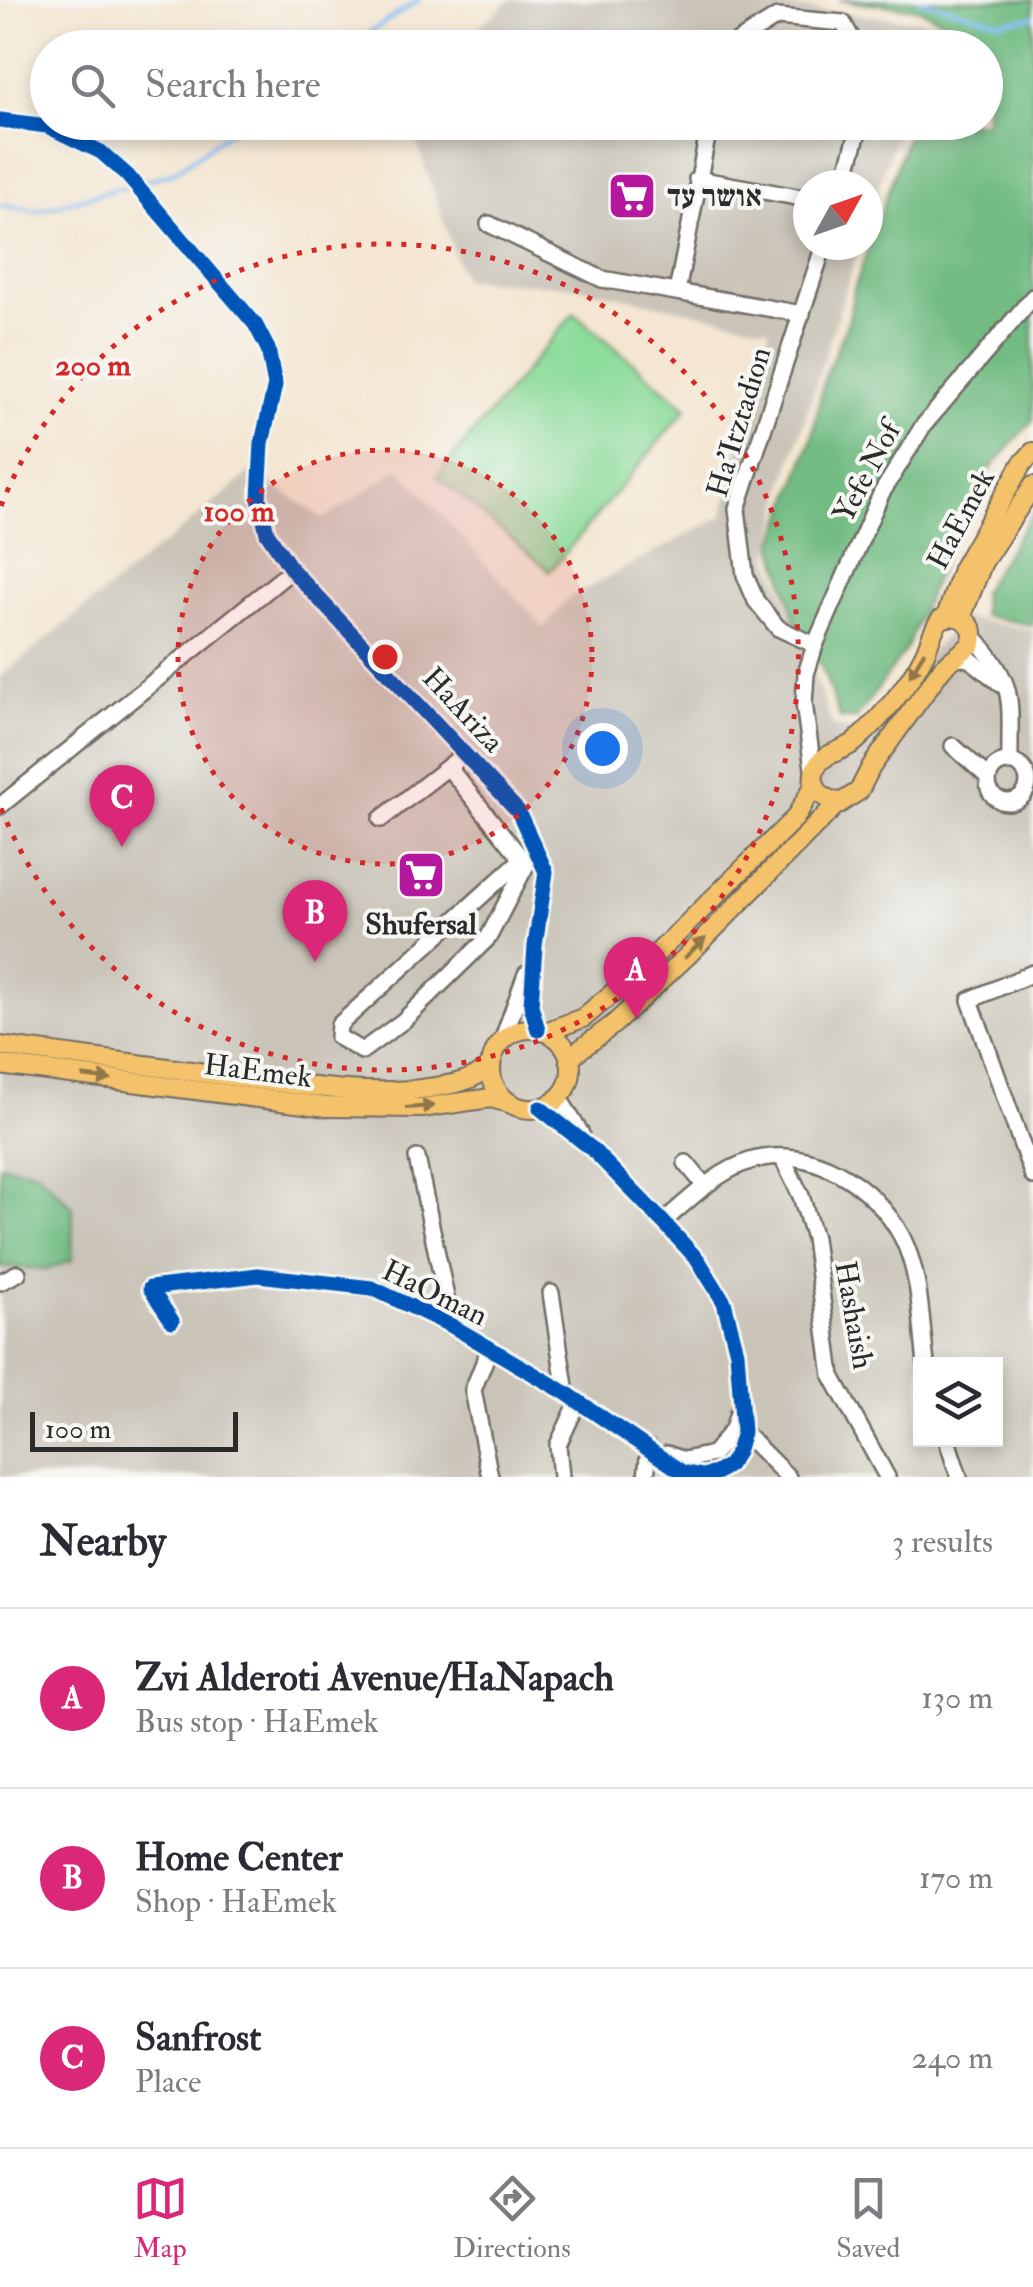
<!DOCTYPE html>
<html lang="en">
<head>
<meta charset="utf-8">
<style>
	:root { --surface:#fff; --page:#f7f7f7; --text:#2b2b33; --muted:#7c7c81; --line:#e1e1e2; --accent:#db2777 }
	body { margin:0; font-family:"IM FELL Double Pica","Frank Ruhl Libre",serif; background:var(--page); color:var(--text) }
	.controls { position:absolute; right:30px; bottom:30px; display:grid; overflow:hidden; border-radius:0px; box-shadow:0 5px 15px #0003 }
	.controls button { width:90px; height:90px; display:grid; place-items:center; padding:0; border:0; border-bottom:2px solid var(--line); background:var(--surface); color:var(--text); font:50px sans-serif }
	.compass { position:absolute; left:793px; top:170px; width:90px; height:90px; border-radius:50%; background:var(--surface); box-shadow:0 5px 15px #0003; rotate:50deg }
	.scale { position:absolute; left:30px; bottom:25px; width:208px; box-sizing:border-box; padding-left:10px; border:5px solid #2b2b2b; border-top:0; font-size:28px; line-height:35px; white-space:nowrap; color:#2b2b2b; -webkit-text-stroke:8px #f6f6f2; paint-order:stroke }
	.you { position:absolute; left:602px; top:748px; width:35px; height:35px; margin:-25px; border:8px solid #fff; border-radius:50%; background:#1a73e8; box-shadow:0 0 0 15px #1a73e833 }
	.badge { display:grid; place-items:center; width:65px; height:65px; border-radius:50%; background:var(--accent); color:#fff; font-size:32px; font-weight:700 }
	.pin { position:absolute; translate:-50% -82px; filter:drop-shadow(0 2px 5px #0008) }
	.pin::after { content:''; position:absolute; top:52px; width:35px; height:30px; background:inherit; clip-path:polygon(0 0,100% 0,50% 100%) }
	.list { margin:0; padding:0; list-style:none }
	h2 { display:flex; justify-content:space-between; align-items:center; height:130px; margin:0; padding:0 40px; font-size:42px }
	h2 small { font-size:32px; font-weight:400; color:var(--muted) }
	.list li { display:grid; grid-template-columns:65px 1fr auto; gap:30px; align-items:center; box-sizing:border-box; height:180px; padding:0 40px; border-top:2px solid var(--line) }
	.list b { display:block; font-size:38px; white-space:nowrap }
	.list p { margin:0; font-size:32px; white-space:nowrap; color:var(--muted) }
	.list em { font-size:32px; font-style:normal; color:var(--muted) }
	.icon { flex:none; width:55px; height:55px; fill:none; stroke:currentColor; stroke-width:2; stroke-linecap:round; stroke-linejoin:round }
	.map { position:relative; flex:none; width:1033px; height:1477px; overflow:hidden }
	.search { position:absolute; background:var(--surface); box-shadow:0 5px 15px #0003; left:30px; right:30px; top:30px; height:110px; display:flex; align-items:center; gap:25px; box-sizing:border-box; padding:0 35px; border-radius:55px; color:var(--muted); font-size:38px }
	.sheet { height:670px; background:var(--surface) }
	nav { display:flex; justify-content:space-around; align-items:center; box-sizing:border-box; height:140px; border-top:2px solid var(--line); background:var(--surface); font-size:28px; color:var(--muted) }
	nav a { display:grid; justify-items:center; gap:5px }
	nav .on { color:var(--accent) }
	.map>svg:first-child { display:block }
</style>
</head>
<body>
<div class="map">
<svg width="1033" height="1477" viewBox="0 0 1033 1477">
	<rect width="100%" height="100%" fill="#f6f6f2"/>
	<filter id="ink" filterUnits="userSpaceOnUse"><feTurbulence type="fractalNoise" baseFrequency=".01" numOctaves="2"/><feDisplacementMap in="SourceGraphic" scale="20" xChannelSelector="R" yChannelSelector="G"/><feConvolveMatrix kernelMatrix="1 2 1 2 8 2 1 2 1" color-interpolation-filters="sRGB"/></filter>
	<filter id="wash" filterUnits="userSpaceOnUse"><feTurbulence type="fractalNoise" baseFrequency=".0048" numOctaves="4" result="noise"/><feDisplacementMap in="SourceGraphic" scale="40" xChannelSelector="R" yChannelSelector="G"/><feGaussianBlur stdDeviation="2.25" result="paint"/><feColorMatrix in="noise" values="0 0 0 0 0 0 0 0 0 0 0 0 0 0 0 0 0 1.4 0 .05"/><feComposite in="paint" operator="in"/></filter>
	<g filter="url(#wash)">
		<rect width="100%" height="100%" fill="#f4e6d2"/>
		<g fill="#c9c3b8" fill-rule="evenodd">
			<polygon points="510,0 718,0 930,22 922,47 454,48"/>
			<path d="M410,123h489l-31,96v-34h-60v60h52l-74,233 -16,79 63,169 23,5 107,-113 70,12v847h-1033v-800l253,-206 71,48 75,-51 145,160 24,-30 155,-82 47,-188 -197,-42 -110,-7zM920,1364h76v76h-76z"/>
		</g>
		<polygon fill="#8ddc9b" stroke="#5c8463" stroke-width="2.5" points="574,313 687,408 550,571 437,476"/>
		<g fill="#72bc83" stroke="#4e7457" stroke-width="2.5">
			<polygon points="839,0 1033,0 1033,420 991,468 952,538 906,649 856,719 840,718 821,665 800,638 774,544 812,438 824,379 849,319 854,289 912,123 986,122 986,48 938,47 946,22 919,9"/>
			<polygon points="1033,512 1033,625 983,616 982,591"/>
			<polygon points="0,1165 36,1171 73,1207 72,1260 48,1269 0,1266"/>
		</g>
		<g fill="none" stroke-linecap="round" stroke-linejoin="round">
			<g stroke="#82bdf4" stroke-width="4">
				<polyline points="920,0 1001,22 1033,17"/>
				<polyline points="346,48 419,0"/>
				<polyline points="140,182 173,173 243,122"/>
				<polyline points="0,205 36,211 131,185"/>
			</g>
		</g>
	</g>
	<g filter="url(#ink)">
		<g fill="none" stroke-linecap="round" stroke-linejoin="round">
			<g stroke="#716c65" stroke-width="20">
				<g id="minor">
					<polyline points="735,48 737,42 777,17 843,23 857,48"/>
					<polyline points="0,120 47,126 101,152 127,175 255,324 268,349 275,385 262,443 259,498 267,533 292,570 518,811 546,872 535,946 531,1005 538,1030"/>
					<polyline points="697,179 808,199"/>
					<polyline points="843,185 861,122"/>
					<polyline points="489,224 602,279 802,314"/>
					<polyline points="677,292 710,122"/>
					<path d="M974,637c44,50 35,63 36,126"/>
					<polyline points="815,645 778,628 756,601 745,575 737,509 824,245"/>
					<polyline points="957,656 971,660 1002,685"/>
					<polyline points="953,746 988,777"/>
					<circle cx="1008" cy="782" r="20"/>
					<polyline points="448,767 522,859 339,1025 338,1037 362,1051 403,1021 488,938 535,848"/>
					<polyline points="814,776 804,703 806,674 815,645 881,494 923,426 1033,297"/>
					<polyline points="0,806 292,570"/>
					<polyline points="381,819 457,760"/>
					<polyline points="1033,973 970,1000 1033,1176"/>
					<polyline points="502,1041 526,974"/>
					<polyline points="559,1098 581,1134"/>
					<polyline points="782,1157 801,1196 814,1238 832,1376 887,1477"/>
					<polyline points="417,1158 452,1326"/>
					<polyline points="686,1163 705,1186"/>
					<path d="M663,1222c27,-23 53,-50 87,-61 60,-18 125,24 152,76 19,38 19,86 24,127"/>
					<polyline points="0,1282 18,1273"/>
					<polyline points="551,1293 566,1393"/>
					<polyline points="172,1321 150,1288 258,1275 372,1288 452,1326 566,1393 682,1472 702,1476 716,1473 729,1465 737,1452 743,1432 737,1352 724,1302 698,1260 663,1222 592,1149 540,1108"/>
					<polyline points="489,1350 473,1390 490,1477"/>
					<polyline points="743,1432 788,1477"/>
					<polyline points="947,1440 959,1477"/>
					<polyline points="667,1454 684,1460 713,1454 733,1429 738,1413"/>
					<polyline points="561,1477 558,1445 578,1402"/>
					<polyline points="646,1477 649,1448"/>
				</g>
			</g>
			<g stroke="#716c65" stroke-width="22">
				<g id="major">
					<polyline points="946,617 962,569 1022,464 1033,452"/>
					<polyline points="961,618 983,562 1033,486"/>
					<circle cx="531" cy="1069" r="40"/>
					<polyline points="545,1032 583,1018 639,971 795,818 815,784"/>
					<path d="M0,1046c81,11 163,21 244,32 57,7 119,18 177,11 23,-3 54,-6 70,-25"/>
					<path d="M569,1058l45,-34 72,-67 148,-150 25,-16 12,-24 72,-100 29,-23 1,-13c-6,-14 -20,-18 -33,-11 -8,10 -10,23 -16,35 -15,30 -42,62 -67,85 -12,12 -36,12 -42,30 -6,18 8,30 24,32"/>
					<polyline points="0,1065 327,1107 421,1108 491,1098 509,1103"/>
				</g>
			</g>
			<use href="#minor" stroke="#fff" stroke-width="15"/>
			<use href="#major" stroke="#f4c26a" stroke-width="18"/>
			<g stroke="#f6f6f2" stroke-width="21">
				<g id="cycleway">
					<polyline points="0,120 47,126 101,152 127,175 255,324 268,349 275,385 262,443 259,498 267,533 292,570 518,811 546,872 535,946 531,1005 538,1030"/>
					<polyline points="172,1321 150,1288 258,1275 372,1288 452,1326 566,1393 682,1472 702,1476 716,1473 729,1465 737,1452 743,1432 737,1352 724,1302 698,1260 663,1222 592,1149 540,1108"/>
				</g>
			</g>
			<use href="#cycleway" stroke="#0057b8" stroke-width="15"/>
		</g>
		<defs><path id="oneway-solid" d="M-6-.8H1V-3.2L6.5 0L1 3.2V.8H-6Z" transform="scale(2.5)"/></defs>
		<g fill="#90764a">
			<use href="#oneway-solid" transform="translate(917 664) rotate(121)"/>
			<use href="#oneway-solid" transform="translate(695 948) rotate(-44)"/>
			<use href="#oneway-solid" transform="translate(97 1078) rotate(7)"/>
			<use href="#oneway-solid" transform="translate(420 1107) rotate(-4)"/>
		</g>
	</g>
	<circle cx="385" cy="657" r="207" fill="#d62828" fill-opacity=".12"/>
	<g fill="none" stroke="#d62828" stroke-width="5" stroke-dasharray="5 10">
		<circle cx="385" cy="657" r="207"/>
		<path d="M1 506A413 413 0 1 1 1 808"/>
	</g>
	<defs>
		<g id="supermarket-square" transform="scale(2.5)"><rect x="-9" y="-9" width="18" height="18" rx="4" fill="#b5179e" stroke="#f6f6f2"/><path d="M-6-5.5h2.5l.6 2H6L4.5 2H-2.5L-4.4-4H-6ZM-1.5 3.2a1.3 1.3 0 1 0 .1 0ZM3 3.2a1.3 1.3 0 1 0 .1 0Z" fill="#fff"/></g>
	</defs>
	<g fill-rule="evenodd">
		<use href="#supermarket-square" x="632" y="196"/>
		<use href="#supermarket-square" x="421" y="875"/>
	</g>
	<g text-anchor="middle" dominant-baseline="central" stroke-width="8" stroke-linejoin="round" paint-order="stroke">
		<g font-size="30" font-weight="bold" fill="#2b2b2b" stroke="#f6f6f2" text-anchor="start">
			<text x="667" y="196">אושר עד</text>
			<text x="421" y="924" text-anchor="middle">Shufersal</text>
		</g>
		<g font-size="30" fill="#2b2b2b" stroke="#f6f6f2">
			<text transform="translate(739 422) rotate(-73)">Ha'Itztadion</text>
			<text transform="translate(867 472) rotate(-62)">Yefe Nof</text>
			<text transform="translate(961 519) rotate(-62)">HaEmek</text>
			<text transform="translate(463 710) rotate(47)">HaAriza</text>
			<text transform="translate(258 1071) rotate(7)">HaEmek</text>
			<text transform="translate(435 1293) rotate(26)">HaOman</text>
			<text transform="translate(854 1315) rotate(80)">Hashaish</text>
		</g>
	</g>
	<circle cx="385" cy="657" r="15" fill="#d62828" stroke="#f6f6f2" stroke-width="5"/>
	<g font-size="30" text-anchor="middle" font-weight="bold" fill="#d62828" stroke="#f6f6f2" stroke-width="8" stroke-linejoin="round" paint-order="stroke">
		<text x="93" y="375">200 m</text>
		<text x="239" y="521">100 m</text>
	</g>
</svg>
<div class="controls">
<button><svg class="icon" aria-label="layers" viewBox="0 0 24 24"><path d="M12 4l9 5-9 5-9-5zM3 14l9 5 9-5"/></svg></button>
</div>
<svg class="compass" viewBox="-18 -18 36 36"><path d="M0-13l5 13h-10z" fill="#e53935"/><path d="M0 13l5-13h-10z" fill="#7c7c81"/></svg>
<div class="scale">100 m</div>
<div class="you"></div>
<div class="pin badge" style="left:636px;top:1019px">A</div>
<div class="pin badge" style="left:315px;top:962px">B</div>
<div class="pin badge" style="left:122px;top:847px">C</div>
<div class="search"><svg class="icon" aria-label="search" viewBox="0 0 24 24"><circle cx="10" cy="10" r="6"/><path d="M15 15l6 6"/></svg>Search here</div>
</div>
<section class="sheet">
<h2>Nearby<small>3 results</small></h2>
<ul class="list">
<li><span class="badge">A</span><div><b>Zvi Alderoti Avenue/HaNapach</b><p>Bus stop · HaEmek</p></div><em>130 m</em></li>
<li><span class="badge">B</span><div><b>Home Center</b><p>Shop · HaEmek</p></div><em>170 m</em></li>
<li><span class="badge">C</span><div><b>Sanfrost</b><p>Place</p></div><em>240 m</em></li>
</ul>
</section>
<nav>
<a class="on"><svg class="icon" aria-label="map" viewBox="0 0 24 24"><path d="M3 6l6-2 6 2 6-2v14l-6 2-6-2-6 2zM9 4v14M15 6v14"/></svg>Map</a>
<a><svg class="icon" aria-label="directions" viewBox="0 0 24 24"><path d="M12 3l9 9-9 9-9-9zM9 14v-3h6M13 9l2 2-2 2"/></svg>Directions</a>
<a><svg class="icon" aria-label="saved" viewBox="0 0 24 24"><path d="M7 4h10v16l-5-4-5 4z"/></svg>Saved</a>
</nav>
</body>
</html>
